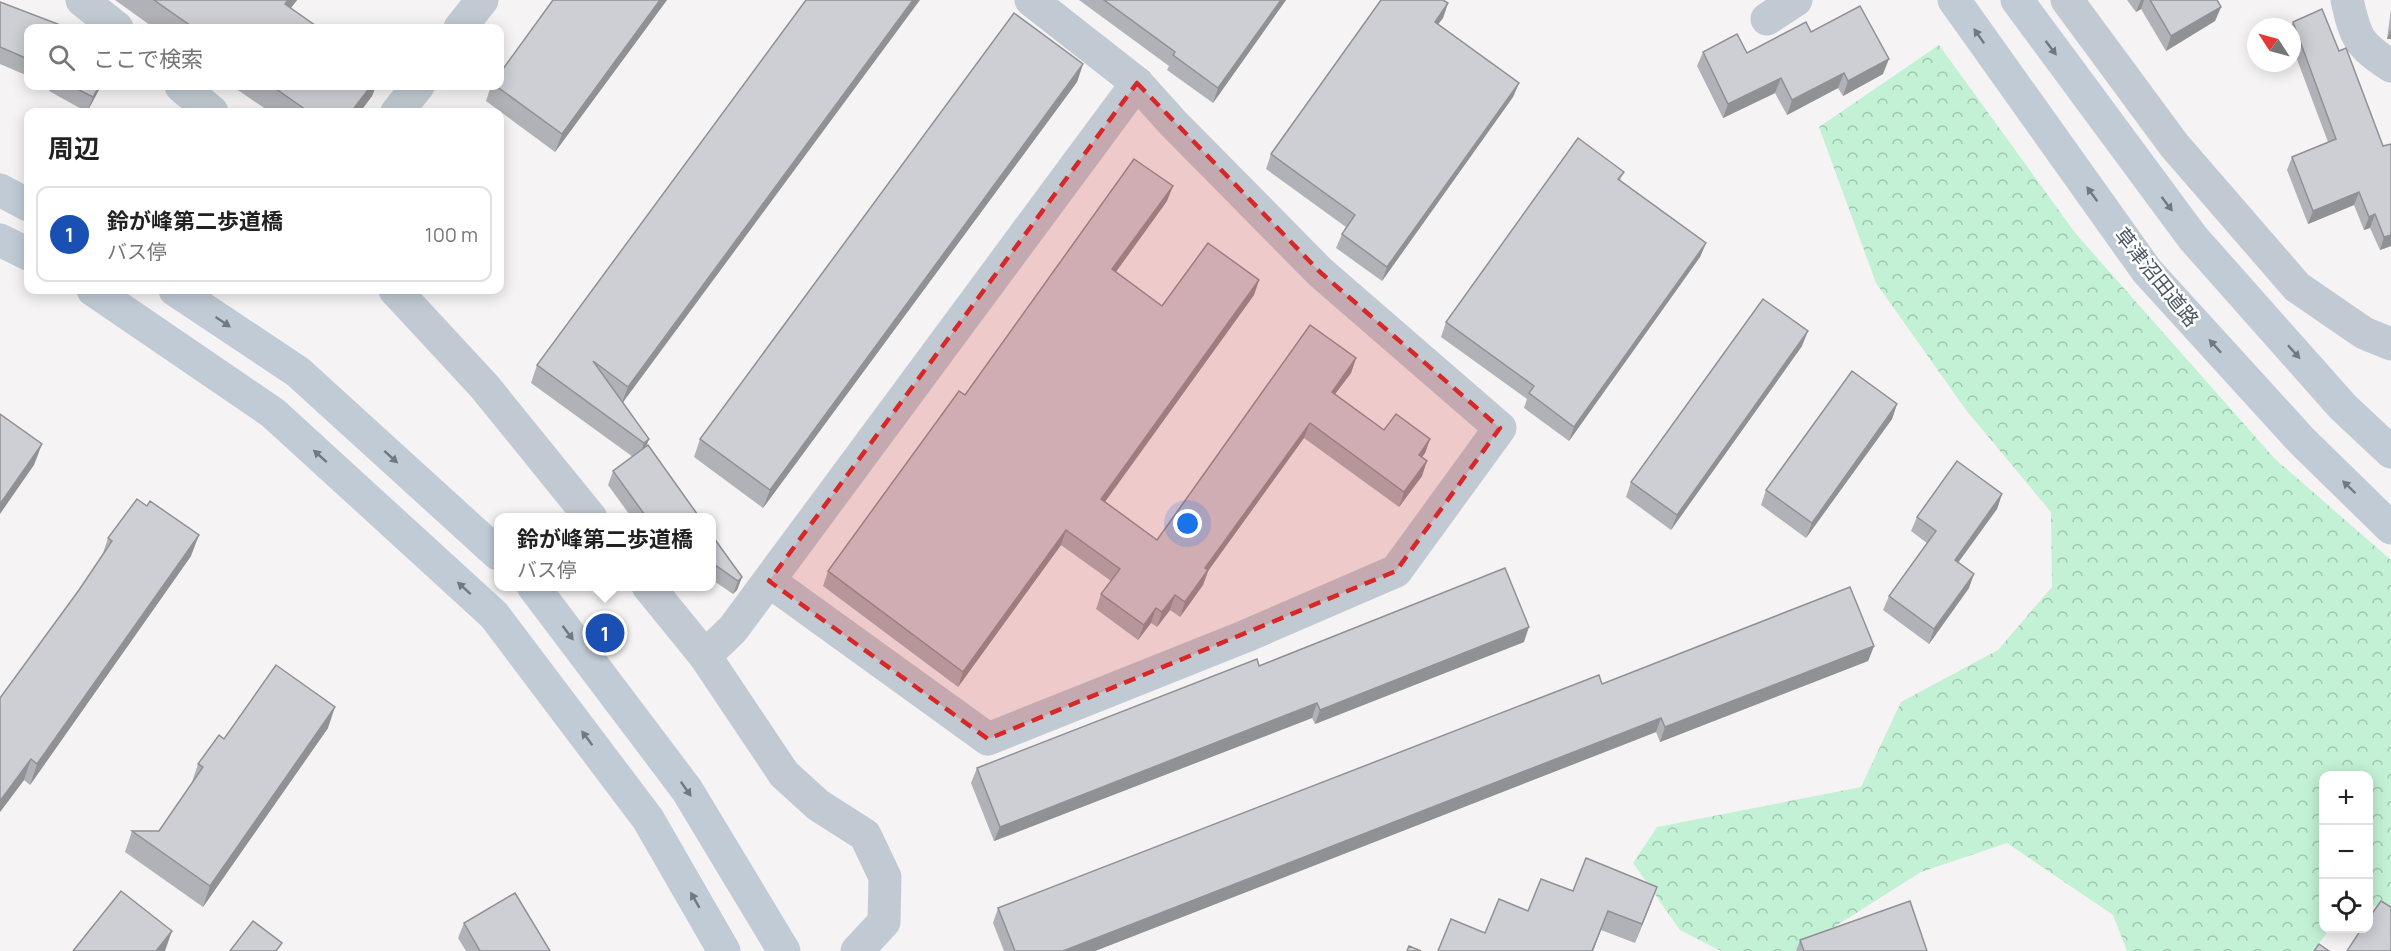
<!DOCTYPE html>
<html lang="ja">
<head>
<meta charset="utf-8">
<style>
	:root { --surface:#fff; --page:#f2f2f2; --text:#222; --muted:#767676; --line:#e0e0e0; --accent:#1a73e8 }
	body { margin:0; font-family:Manrope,"Noto Sans JP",sans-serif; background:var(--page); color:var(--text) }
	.controls { position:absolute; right:18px; bottom:18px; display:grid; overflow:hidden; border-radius:12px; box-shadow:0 3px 15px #0003 }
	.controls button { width:54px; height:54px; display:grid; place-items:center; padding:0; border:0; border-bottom:2px solid var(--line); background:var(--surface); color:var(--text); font:30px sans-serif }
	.compass { position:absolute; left:2247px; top:18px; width:54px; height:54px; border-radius:50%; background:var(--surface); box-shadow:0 3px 15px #0003; rotate:306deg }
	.you { position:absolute; left:1188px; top:524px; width:21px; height:21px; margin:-15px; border:4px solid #fff; border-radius:50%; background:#1a73e8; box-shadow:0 0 0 9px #1a73e833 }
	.badge { display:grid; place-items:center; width:39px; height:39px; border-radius:50%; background:var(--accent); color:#fff; font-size:20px; font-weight:700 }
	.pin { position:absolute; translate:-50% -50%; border:3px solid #fff; box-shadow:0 2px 6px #0006 }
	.popup { position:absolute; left:494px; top:513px; width:222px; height:78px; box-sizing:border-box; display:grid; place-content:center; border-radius:12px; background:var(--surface); filter:drop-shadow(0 2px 4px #0005); font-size:20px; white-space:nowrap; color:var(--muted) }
	.popup b { font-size:22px; color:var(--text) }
	.popup::after { content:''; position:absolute; left:50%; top:100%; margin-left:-12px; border:12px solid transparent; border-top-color:var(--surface) }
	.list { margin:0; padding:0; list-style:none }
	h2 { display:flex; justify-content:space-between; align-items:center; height:78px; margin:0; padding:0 24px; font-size:26px }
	h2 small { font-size:20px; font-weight:400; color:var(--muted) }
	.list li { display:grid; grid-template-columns:39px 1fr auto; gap:18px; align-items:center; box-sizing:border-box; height:96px; margin:0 12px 12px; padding:0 12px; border:2px solid var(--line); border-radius:12px }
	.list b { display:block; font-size:22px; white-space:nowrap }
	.list p { margin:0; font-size:20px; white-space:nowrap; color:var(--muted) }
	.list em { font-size:20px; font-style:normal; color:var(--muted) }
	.icon { flex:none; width:33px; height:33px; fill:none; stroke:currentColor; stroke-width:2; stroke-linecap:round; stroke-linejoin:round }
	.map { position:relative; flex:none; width:2391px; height:951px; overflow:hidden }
	.search { position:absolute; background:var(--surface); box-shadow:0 3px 15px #0003; left:24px; top:24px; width:480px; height:66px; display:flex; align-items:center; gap:15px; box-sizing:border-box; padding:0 21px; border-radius:12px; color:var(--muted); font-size:22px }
	.panel { position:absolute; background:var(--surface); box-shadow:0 3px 15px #0003; left:24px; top:108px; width:480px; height:186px; border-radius:12px }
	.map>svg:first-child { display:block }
</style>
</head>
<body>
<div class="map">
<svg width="2391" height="951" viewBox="0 0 2391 951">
	<defs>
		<pattern id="forest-crowns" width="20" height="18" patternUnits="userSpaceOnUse" patternTransform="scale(1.5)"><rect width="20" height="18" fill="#c3f1d5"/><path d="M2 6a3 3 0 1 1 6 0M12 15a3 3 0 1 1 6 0" fill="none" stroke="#a0c6b0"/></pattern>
	</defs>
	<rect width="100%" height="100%" fill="#f5f3f3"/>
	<polygon fill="url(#forest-crowns)" points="1939,45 2076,234 2275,459 2391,560 2391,908 2369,905 2368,776 2324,776 2324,928 2330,929 2313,951 2127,951 2113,915 2007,843 1921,872 1796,951 1721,951 1680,930 1633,863 1657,827 1861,787 1901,702 1998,650 2052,587 2051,512 1966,410 1876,283 1819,127"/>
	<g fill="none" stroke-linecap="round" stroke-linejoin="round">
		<g stroke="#c1cad2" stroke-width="33">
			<polyline points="82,0 117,28"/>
			<polyline points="2067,0 2174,145 2297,287 2364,333 2391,344"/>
			<path d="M2347,0c9,39 11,44 44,66"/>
			<polyline points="1767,19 1796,0"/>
			<polyline points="460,28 482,0"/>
			<polyline points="181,86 212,112"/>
			<polyline points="397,112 418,86"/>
			<polyline points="395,290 484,386 591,518"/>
			<polyline points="769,581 988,739 1246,636 1396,571 1500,428 1320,272 1173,123 1137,83 1031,0"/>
			<polyline points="648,586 705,656 784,774 818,805 865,835 885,877 884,922 857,951"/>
			<polyline points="705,656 733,629 1137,83"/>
		</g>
		<g stroke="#c1cbd6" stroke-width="33">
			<polyline points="1954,0 2147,271 2302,441 2391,528"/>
			<polyline points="2017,0 2193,238 2343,407 2391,452"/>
			<polyline points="0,190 28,205"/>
			<polyline points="0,240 28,254"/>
			<polyline points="93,290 273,413 494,615 648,819 724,951"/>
			<polyline points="175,290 298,372 498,554"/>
			<polyline points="533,586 687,790 784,951"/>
		</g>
	</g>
	<g fill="#b0b2b7">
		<polygon points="115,0 297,0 291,8 319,28 154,28"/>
		<polygon points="553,0 667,0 555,152 486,101 491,86 500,86"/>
		<polygon points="806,0 623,403 649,439 645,448 700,518 632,518 608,485 613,471 633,457 531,383 537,365"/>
		<polygon points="1079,0 1286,0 1213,103 1167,70 1169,66"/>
		<polygon points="2127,0 2217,0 2221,7 2215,21 2166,51 2141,9 2136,12"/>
		<polygon points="0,2 28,28 28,76 0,64"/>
		<polygon points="1448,3 1443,18 1438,24 1519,83 1513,97 1382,281 1336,248 1342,234 1346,227 1266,169 1271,154"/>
		<polygon points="2391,9 2391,39 2387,39"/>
		<polygon points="2293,22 2391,246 2380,250 2370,228 2364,230 2354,205 2308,224 2287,170 2292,157 2328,142 2292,46 2292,27 2291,27"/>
		<polygon points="1811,32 1883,74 1843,96 1838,88 1787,115 1775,93 1723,118 1697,66 1703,52 1747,53"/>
		<polygon points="1083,64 1077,82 763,508 694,457 700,439"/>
		<polygon points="51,86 101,86 87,112 49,91"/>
		<polygon points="232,86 376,86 372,96 360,112 270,112"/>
		<polygon points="1624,172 1620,180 1706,243 1700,257 1569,441 1524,408 1527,399 1441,337 1446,322"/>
		<polygon points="1167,201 1116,272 1162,306 1259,280 1254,295 1105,502 1157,540 1356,358 1351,373 1335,394 1384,430 1430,439 1425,453 1422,457 1422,476 1399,507 1304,438 1208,571 1203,585 1180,617 1170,610 1157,627 1151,623 1138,640 1096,609 1101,594 1111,581 1061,545 958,687 823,586 828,571 965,395"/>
		<polygon points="1802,346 1671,530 1626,497 1631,482"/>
		<polygon points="1897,404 1892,419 1806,538 1761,505 1766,490"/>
		<polygon points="2002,494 1997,509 1958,562 1969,588 1929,644 1883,610 1889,596 1927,543 1911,531 1917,517"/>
		<polygon points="711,534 742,577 737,590 733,594 711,579"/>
		<polygon points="108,538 191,556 30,785 24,780 0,812 0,698 79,590 102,556"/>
		<polygon points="1524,642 1315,724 1312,718 994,841 971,783 977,768 1259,666"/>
		<polygon points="1874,646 1868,661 1660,742 1656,732 1095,951 1004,951 993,923 998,908 1602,684"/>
		<polygon points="328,728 203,907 125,852 132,831 159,831 191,785 198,764 224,739"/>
		<polygon points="1657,887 1635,943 1601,930 1593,951 1438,951 1485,933 1528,911 1573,891"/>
		<polygon points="464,923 550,951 466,951 458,938"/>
		<polygon points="1800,940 1927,951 1796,951"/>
	</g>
	<g fill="#909195">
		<polygon points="288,0 297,0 277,26 285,4"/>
		<polygon points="660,0 667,0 555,152 562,134"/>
		<polygon points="913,0 920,0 621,405 628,387"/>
		<polygon points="1281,0 1286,0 1213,103 1218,88"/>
		<polygon points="2141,0 2144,0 2141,9 2136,12"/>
		<polygon points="1448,3 1443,18 1429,36 1435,22"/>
		<polygon points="2221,7 2215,21 2166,51 2171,36"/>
		<polygon points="2391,29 2391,39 2387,39"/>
		<polygon points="1889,59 1883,74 1843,96 1848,81"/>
		<polygon points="1083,64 1077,82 763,508 770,490"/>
		<polygon points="1844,73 1838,88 1787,115 1792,100"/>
		<polygon points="1781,78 1775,93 1723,118 1728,104"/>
		<polygon points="1519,83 1513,97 1382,281 1387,267"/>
		<polygon points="99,86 101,86 87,112 93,97"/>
		<polygon points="371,86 376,86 372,96 360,112 351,112"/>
		<polygon points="1173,186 1167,201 1107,284 1112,269"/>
		<polygon points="2359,192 2354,205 2308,224 2313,211"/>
		<polygon points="2375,214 2370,228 2364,230 2369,217"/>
		<polygon points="2391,235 2391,246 2380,250 2384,237"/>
		<polygon points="1706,243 1700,257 1569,441 1574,427"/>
		<polygon points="1259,280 1254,295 1096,514 1101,499"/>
		<polygon points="1808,331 1802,346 1671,530 1677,515"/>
		<polygon points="1356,358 1351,373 1326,406 1332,392"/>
		<polygon points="1897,404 1892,419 1806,538 1812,523"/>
		<polygon points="1310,423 1304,438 1208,571 1203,585 1180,617 1185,602 1205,568"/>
		<polygon points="649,439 642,457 638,461 644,443"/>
		<polygon points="1430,439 1425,453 1413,470 1419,455"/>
		<polygon points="42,444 34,465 0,514 0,504"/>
		<polygon points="1427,461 1422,476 1399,507 1404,492"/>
		<polygon points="2002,494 1997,509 1950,574 1955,560"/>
		<polygon points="1066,530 1061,545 958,687 963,672"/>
		<polygon points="199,535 191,556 30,785 37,764"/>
		<polygon points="1974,574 1969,588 1929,644 1934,629"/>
		<polygon points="742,577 737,590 733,594 738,581"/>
		<polygon points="1175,595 1170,610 1157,627 1162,612"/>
		<polygon points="1156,608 1151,623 1138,640 1144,625"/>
		<polygon points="1529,627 1524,642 1315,724 1320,710"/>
		<polygon points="1874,646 1868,661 1660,742 1665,727"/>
		<polygon points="1317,703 1312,718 994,841 1000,827"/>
		<polygon points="335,707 328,728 203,907 210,886"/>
		<polygon points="1661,718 1656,732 1095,951 1063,951"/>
		<polygon points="31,759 24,780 0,812 0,801"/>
		<polygon points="1657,887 1650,906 1635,943 1642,924"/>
		<polygon points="1608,911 1593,951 1592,951"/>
		<polygon points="172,931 165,951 156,951"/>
	</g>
	<g fill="#cdcfd5" stroke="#909195" stroke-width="1.5">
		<polygon points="154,0 288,0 285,4 319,28 194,28"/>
		<polygon points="553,0 660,0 562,134 496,86 500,86 500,73"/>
		<polygon points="806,0 913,0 628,387 593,361 649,439 644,443 537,365"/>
		<polygon points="1104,0 1281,0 1218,88 1173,55 1175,52"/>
		<polygon points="1381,0 1443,0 1448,3 1435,22 1519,83 1387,267 1342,234 1355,215 1271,154"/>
		<polygon points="2150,0 2217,0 2221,7 2171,36"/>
		<polygon points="0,2 68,28 28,28 28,59 0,47"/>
		<polygon points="1860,6 1889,59 1848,81 1844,73 1792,100 1781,78 1728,104 1703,52 1737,34 1747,53 1806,22 1811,32"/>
		<polygon points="2322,9 2339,51 2346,48 2383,146 2391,144 2391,235 2384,237 2375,214 2369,217 2359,192 2313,211 2292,157 2336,139 2293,22"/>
		<polygon points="1014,13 1083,64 770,490 700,439"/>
		<polygon points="71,86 99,86 93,97"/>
		<polygon points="272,86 371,86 351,112 309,112"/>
		<polygon points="1578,138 1624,172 1618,179 1706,243 1574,427 1529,393 1534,386 1446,322"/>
		<polygon points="1134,159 1173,186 1112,269 1162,306 1208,243 1259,280 1101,499 1157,540 1310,325 1356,358 1332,392 1384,430 1396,414 1430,439 1419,455 1427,461 1404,492 1310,423 1205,568 1208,570 1185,602 1175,595 1162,612 1156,608 1144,625 1101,594 1120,569 1066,530 963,672 828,571 959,391 965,395"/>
		<polygon points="1763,299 1808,331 1677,515 1631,482"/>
		<polygon points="1852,371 1897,404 1812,523 1766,490"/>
		<polygon points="0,414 42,444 0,504"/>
		<polygon points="648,445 700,518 647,518 613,471"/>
		<polygon points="1957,461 2002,494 1955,560 1974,574 1934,629 1889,596 1936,531 1917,517"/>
		<polygon points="137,499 147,506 150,501 199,535 37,764 31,759 0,801 0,698 79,590 112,541 108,538"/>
		<polygon points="711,534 742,577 738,581 711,562"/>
		<polygon points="1505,568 1529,627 1320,710 1317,703 1000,827 977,768 1257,659 1259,666"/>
		<polygon points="1850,587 1874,646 1665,727 1661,718 1063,951 1015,951 998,908 1599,675 1602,684"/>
		<polygon points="276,665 335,707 210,886 132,831 159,831 203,767 198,764 219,735 224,739"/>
		<polygon points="1586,858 1657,887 1642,924 1608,911 1592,951 1438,951 1451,919 1485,933 1499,899 1528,911 1541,879 1573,891"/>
		<polygon points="121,891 172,931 156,951 73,951"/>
		<polygon points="515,893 550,951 480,951 464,923"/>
		<polygon points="1910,901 1927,951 1804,951 1800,940"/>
		<polygon points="2381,901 2391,907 2391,951 2347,951 2362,928 2368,928 2368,919"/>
		<polygon points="253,921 282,943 276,951 230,951"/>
		<polygon points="2319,944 2329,951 2314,951"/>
		<polygon points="1409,946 1421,951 1407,951"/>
	</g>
	<defs><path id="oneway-solid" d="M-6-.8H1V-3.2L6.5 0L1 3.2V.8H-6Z" transform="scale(1.5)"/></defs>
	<g fill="#6e7984">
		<use href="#oneway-solid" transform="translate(1979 36) rotate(-125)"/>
		<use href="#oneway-solid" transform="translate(2051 48) rotate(53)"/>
		<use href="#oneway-solid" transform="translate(2092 194) rotate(-126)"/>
		<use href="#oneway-solid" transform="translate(2167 204) rotate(53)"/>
		<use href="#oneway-solid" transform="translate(223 322) rotate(34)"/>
		<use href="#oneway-solid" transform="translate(2215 346) rotate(-132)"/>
		<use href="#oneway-solid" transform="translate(2294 352) rotate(48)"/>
		<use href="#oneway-solid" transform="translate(320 456) rotate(-138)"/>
		<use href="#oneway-solid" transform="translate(391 457) rotate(42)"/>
		<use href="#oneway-solid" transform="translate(2349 487) rotate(-136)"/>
		<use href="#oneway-solid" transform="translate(464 588) rotate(-138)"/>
		<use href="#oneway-solid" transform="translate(568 633) rotate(53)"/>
		<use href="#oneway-solid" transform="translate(587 738) rotate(-127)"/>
		<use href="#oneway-solid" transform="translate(686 789) rotate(55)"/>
		<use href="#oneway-solid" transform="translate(695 900) rotate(-120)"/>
	</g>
	<path fill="#d62828" fill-opacity="0.2" stroke="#d62828" stroke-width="4.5" stroke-dasharray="12 8" stroke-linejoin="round" d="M1137,83l183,189 180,156 -104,143 -408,168 -219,-158z"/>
	<g text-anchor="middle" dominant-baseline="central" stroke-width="5" stroke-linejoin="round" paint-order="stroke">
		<g font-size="20" fill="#4a5661" stroke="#fff">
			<text transform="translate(2157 277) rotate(51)">草津沼田道路</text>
		</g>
	</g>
</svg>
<div class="controls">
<button>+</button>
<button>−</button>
<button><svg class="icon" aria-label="locate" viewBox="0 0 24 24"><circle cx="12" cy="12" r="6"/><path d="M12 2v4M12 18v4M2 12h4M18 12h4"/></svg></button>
</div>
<svg class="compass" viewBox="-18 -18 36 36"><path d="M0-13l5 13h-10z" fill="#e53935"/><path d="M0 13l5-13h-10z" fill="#767676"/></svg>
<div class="you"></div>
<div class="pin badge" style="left:605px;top:633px;background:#1a4fb4">1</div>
<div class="popup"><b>鈴が峰第二歩道橋</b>バス停</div>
<div class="search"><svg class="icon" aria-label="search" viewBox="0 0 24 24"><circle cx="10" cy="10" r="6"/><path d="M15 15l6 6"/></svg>ここで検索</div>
<section class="panel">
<h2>周辺<small></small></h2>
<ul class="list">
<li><span class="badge" style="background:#1a4fb4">1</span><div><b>鈴が峰第二歩道橋</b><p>バス停</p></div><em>100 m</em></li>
</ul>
</section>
</div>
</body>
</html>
